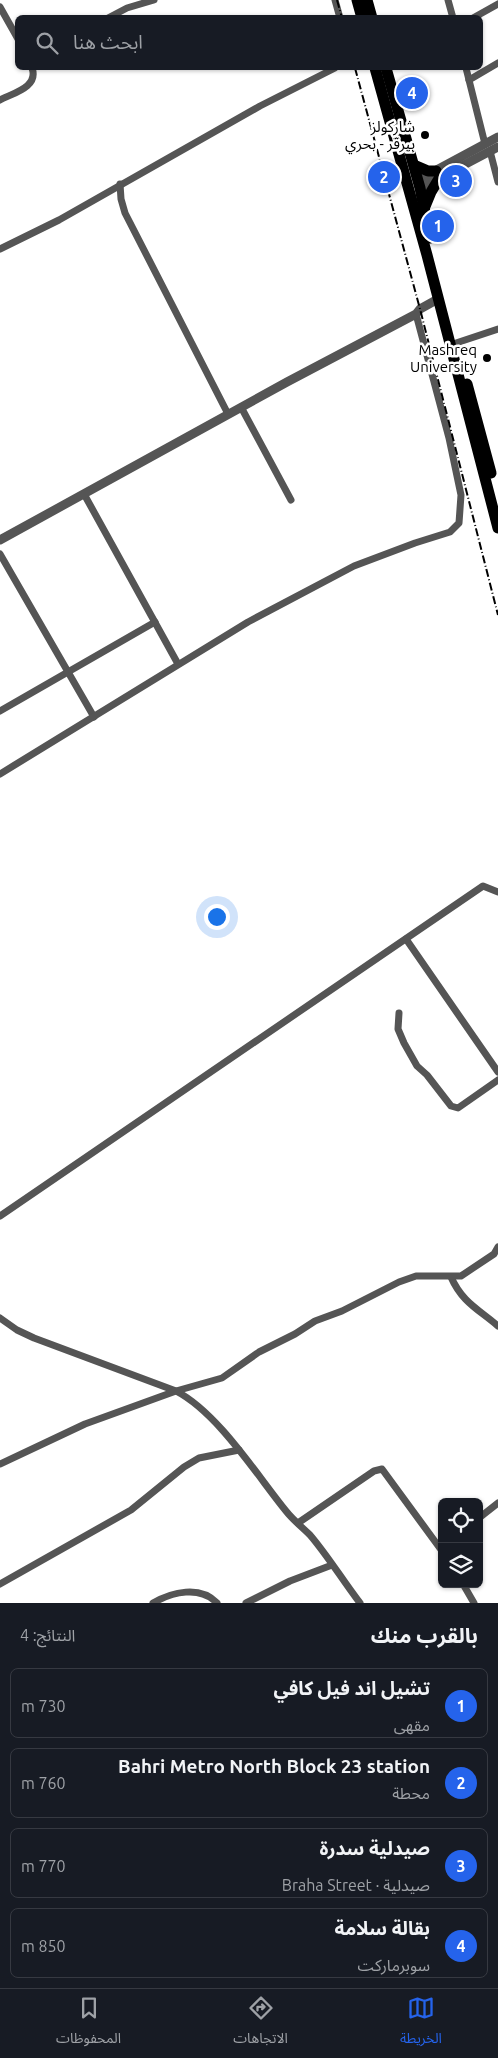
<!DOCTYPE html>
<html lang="ar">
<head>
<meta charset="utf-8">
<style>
	:root { --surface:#171b24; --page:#242831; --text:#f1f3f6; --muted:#9ea1a6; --line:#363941; --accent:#2563eb }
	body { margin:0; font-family:Ubuntu,"Noto Sans Arabic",sans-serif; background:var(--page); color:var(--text); direction:rtl }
	.controls { position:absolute; right:15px; bottom:15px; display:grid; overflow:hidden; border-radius:8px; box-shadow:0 1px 4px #0004 }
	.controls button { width:45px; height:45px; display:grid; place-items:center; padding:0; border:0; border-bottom:1px solid var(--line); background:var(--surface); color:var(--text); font:25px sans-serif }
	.you { position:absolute; left:216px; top:916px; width:18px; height:18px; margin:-12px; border:4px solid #fff; border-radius:50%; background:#1a73e8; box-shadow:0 0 0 8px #1a73e833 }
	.badge { display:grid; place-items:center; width:32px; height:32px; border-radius:50%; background:var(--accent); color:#fff; font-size:16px; font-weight:700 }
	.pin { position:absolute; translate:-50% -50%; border:2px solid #fff; box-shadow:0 1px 5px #0006 }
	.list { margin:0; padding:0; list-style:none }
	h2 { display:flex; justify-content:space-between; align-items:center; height:65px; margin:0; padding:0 20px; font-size:21px }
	h2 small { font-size:16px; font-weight:400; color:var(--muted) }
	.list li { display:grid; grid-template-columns:32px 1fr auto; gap:15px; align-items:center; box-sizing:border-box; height:70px; margin:0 10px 10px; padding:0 10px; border:1px solid var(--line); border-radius:8px }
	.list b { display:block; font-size:19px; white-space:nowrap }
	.list p { margin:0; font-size:16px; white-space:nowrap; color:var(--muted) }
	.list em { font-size:16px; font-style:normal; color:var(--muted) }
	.icon { flex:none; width:28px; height:28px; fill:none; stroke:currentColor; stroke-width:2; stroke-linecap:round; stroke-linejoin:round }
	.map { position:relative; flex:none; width:498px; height:1603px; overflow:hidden; direction:ltr }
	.search { position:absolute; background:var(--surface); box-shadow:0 1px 4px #0004; left:15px; right:15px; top:15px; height:55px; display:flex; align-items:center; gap:12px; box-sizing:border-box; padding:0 18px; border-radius:8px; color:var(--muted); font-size:19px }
	.sheet { height:385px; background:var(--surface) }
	nav { display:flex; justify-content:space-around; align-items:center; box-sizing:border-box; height:70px; border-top:1px solid var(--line); background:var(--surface); font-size:14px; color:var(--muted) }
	nav a { display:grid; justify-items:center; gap:2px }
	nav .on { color:var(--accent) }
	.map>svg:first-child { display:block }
</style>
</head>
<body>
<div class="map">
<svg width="498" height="1603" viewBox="0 0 498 1603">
	<rect width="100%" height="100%" fill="#fff"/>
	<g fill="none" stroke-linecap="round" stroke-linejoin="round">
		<g stroke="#555" stroke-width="7">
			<polyline points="335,0 340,18"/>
			<polyline points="448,0 453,18"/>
			<polyline points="0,7 18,39"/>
			<polyline points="108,18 127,8 154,0"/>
			<polyline points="473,18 498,4"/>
			<polyline points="466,68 485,144"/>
			<polyline points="469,80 498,63"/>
			<path d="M0,100c13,-7 39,-13 32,-32"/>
			<polyline points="490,151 498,182"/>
			<polyline points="120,184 121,199 125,213 228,414"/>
			<polyline points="0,249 59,220 260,106 335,68"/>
			<polyline points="456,343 498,329"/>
			<polyline points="241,407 291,500"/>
			<polyline points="84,494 178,664"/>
			<polyline points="0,554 94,717"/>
			<polyline points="0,711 155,622"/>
			<polyline points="0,774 248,622 354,566 415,543 450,532 459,523 461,495 449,438 416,314"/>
			<polyline points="406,939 498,1072"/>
			<polyline points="399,1013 398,1029 404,1043 417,1066 427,1075 451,1106 458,1108 498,1080"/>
			<polyline points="0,1216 483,886 498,892"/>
			<path d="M451,1277c11,25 27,32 47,49"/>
			<path d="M0,1318l17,12 17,8 142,53c42,22 80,83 110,120 7,9 16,16 24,24 18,21 33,46 50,68"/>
			<polyline points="0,1464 85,1424 176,1391 222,1378 259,1352 295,1334 315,1321 342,1311 399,1282 416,1276 461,1276 494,1254 498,1247"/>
			<polyline points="479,1518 498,1503"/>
			<polyline points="298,1523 374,1471 382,1469 442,1551"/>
			<polyline points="0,1584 131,1510 184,1467 199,1458 239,1450"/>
			<polyline points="463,1584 474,1603"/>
			<path d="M153,1603c19,-11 47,-18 64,0"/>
			<polyline points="246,1603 290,1581 332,1565"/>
		</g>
		<g stroke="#555" stroke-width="9">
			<polyline points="418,180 498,137"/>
			<polyline points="420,188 498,147"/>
			<polyline points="0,540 287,382 416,314 420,309 438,299"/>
		</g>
		<g stroke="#000" stroke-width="11">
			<polyline points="357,0 362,18"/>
			<polyline points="367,0 372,18"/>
			<polyline points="375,68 427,255 498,528"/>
			<polyline points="386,68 420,188 430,238"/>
			<polyline points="414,165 428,171 436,171"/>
			<polyline points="424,209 431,192 440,177"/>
			<polyline points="467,384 491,473"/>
		</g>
		<g stroke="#000" stroke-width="2" stroke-dasharray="8 2.5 1 2.5" stroke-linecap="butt">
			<polyline points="337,0 342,18"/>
			<polyline points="355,68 420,309 498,615"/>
		</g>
	</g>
	<g fill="#000" stroke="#fff" stroke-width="2">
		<circle cx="425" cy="135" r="5"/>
		<circle cx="487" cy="358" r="5"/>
	</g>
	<g text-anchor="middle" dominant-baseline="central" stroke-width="5" stroke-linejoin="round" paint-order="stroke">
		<g font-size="15" fill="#000" stroke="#fff" text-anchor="end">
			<text x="415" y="126">شاركولز<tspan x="415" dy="17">بيرقر - بحري</tspan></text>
			<text x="477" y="349">Mashreq<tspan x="477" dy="17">University</tspan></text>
		</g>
	</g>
</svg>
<div class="controls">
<button><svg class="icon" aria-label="locate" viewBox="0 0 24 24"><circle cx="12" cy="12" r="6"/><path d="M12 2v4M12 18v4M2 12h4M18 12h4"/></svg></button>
<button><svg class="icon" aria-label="layers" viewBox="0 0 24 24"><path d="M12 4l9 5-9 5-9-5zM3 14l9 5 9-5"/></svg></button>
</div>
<div class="you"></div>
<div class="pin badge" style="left:438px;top:226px">1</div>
<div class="pin badge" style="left:384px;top:177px">2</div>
<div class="pin badge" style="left:456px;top:181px">3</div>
<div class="pin badge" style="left:412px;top:93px">4</div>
<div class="search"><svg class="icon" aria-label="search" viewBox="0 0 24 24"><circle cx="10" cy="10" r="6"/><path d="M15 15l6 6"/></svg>ابحث هنا</div>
</div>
<section class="sheet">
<h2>بالقرب منك<small>النتائج: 4</small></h2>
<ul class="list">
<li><span class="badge">1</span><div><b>تشيل اند فيل كافي</b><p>مقهى</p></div><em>730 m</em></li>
<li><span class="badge">2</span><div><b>Bahri Metro North Block 23 station</b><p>محطة</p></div><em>760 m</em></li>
<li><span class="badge">3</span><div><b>صيدلية سدرة</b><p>صيدلية · Braha Street</p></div><em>770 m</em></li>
<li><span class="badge">4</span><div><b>بقالة سلامة</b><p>سوبرماركت</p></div><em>850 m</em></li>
</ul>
</section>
<nav>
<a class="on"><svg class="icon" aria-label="map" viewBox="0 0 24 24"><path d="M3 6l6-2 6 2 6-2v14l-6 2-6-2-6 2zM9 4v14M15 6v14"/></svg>الخريطة</a>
<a><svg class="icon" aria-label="directions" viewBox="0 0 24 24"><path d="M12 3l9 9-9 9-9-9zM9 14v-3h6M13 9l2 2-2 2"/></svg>الاتجاهات</a>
<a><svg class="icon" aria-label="saved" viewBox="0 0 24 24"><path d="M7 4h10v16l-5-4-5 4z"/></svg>المحفوظات</a>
</nav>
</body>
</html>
